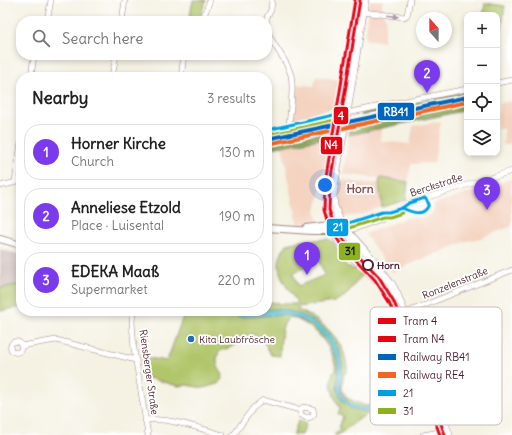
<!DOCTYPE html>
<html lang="en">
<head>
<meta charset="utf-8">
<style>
	:root { --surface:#fff; --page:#f6f6f6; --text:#222; --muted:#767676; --line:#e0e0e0; --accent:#7c3aed }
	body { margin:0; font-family:Delius,sans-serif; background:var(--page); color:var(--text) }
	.controls { position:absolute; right:12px; top:12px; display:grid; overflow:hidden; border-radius:8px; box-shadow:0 2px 6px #0003 }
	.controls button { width:36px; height:36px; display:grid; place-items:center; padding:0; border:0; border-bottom:1px solid var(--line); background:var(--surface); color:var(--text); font:20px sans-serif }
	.compass { position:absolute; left:416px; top:12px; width:36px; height:36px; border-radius:50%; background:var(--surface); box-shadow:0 2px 6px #0003; rotate:339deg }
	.you { position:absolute; left:325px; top:185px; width:14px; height:14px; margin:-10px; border:3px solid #fff; border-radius:50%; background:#1a73e8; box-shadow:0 0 0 6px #1a73e833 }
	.badge { display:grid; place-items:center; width:26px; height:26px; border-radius:50%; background:var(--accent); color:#fff; font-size:13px; font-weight:700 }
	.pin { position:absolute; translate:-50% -33px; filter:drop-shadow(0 1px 2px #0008) }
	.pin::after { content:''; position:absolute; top:21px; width:14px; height:12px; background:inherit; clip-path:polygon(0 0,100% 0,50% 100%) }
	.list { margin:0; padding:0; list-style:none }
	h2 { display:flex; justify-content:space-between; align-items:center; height:52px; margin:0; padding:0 16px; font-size:17px }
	h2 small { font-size:13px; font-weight:400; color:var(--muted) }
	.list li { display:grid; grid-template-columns:26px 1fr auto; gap:12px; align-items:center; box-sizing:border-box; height:56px; margin:0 8px 8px; padding:0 8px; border:1px solid var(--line); border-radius:16px }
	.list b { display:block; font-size:15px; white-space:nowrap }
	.list p { margin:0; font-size:13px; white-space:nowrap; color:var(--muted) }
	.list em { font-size:13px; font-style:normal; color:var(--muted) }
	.icon { flex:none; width:22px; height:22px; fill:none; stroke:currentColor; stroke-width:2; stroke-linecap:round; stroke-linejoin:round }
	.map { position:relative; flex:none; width:512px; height:435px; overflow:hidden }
	.search { position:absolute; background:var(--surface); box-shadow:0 2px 6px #0003; left:16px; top:16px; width:256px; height:44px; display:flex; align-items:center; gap:10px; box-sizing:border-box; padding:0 14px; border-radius:16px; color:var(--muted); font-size:15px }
	.panel { position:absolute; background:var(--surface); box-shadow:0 2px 6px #0003; left:16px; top:72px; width:256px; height:244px; border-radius:16px }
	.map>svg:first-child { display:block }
</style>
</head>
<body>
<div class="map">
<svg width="512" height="435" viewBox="0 0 512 435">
	<rect width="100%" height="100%" fill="#fff"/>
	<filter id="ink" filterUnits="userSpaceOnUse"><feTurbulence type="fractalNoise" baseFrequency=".025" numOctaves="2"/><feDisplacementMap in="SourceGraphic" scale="8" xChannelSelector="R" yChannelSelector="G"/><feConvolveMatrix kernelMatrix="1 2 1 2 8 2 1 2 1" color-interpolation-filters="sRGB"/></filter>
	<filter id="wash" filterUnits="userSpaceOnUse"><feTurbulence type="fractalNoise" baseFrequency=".012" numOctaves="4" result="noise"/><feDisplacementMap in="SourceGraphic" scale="16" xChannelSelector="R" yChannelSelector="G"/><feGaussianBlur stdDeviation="0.9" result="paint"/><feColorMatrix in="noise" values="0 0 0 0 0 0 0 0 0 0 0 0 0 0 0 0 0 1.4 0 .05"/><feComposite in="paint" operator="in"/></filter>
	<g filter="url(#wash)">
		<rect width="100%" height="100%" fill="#f5f2e3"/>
		<g fill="#f4d3c0">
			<polygon points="370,0 383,0 381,12 386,18 383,42 365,39"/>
			<polygon points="316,76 339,80 335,106 334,108 309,115 292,119 295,84 314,86"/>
			<polygon points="512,101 512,145 503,145 504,129 497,128 499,103"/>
			<polygon points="441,121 434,163 411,164 408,182 343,174 349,135 381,128 380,141 410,144 413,126"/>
			<polygon points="330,137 325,170 316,212 318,220 316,223 298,225 282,146"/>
			<polygon points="512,179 512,226 481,238 467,241 392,272 365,234 406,218 412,217 426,217 433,212 434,204"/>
			<polygon points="342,180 360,183 379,183 382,207 360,215 343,217 339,204 338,194 340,183"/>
		</g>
		<polygon fill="#d0c0bc" points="0,249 21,255 21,284 0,288"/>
		<g fill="#b1c66a" stroke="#7e724a" fill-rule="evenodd">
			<polygon points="193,0 206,0 199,21 189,21"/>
			<polygon points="485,3 505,6 500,38 497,38 497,15 483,15"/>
			<polygon points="380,178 408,182 406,200 382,207 379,183"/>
			<path d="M328,239l6,4 12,23 18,7 -19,23 -11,6 -36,5v3c25,10 50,33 49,62l-3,2 -2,15 5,9 19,8 53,-19 3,8 -48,19 -9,1 -27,20h-4l4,-4 5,-15 -5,-2 2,-6c-6,-11 -12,-23 -7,-35l3,-3c-3,-24 -22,-46 -46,-53 -11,7 -9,27 -10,39l-9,-1c-5,-10 -13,-27 -28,-18 -3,3 -5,7 -9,9 -5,3 -10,2 -15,6 -4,10 -2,14 4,23l-3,8 -16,5 -18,-3 -8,1 -33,-9 -3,-20 25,4 18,-50h82l1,-10 13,3h16l-1,-3c-9,-14 -22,-29 -15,-46 1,-4 4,-8 6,-11l12,-3zM319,261l6,14 -27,11 -5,-13z"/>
			<polygon points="21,284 21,307 0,311 0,288"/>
			<polygon points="298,421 306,423 302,435 293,435"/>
		</g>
		<g fill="#8cab5e" stroke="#6b6544">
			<polygon points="467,91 467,94 361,116 362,113"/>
			<polygon points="467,104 467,110 349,135 349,130 354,131 359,126"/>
			<polygon points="326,119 331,121 267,136 267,132"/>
			<polygon points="331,131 330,137 267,149 267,145 316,134 325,134"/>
		</g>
		<path fill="#55bfd1" stroke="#506f7e" d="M273,309c31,1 66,21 69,55 1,11 -4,23 2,33 4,7 14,10 21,11l55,-19 1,4 -54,19 -17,-4 -8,-7 -5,-12 1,-19 -1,-10 -6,-13 -8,-11 -12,-11 -14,-7 -13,-3 -44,2 -19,-6 24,1z"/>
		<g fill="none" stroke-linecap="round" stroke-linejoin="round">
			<polyline stroke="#55bfd1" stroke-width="1.5" points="421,398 423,403"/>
		</g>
	</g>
	<g filter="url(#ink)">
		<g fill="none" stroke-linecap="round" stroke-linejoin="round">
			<g stroke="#a08887" stroke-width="6">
				<g id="minor">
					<polyline points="363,12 404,17 407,15 410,0"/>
					<polyline points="47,21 51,0"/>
					<polyline points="122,21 125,0"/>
					<polyline points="202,21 210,0"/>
					<polyline points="267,22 267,17 271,10 272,0"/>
					<path d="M267,30c5,15 18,27 23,42 5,12 0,40 -1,53"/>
					<polyline points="31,77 34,55"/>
					<polyline points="112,77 116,55"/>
					<polyline points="181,77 184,55"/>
					<polyline points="497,83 512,80"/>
					<polyline points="267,130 390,104 467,89"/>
					<polyline points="15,182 21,143"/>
					<polyline points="0,186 21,181"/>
					<path d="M341,224c17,-1 31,-12 48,-12"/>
					<polyline points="346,230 354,229 381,219 389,212 402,208 409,203 512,171"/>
					<polyline points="133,311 132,322 134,349 148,435"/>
					<polyline points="405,313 512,270"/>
					<circle cx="16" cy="347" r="5.5"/>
					<polyline points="21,346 56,340 136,360"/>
					<path d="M145,420c22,-3 57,9 78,15"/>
					<polyline points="232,435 235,433 253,408 263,400 300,410 303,407 313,409 314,414 311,417 307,418 301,415 300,410"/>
					<polyline points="423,435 434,433 440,430"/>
				</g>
			</g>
			<g stroke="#a08887" stroke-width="8">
				<g id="tertiary">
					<polyline points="267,228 312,231 332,231"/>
					<polyline points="306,228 330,225"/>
					<polyline points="0,239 21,245"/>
				</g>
			</g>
			<g stroke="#a08887" stroke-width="8">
				<g id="secondary">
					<path d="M357,0l-32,196c1,36 16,51 41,74 7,7 13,13 19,21 11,15 17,34 24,52 11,31 22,61 33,92"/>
					<polyline points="365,0 347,112 336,175 333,195 334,206 341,224 375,262 391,283 397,294 417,345 449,435"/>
				</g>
			</g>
			<use href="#minor" stroke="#fff" stroke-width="5"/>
			<use href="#tertiary" stroke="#fff" stroke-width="6"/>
			<use href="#secondary" stroke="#fff" stroke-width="7"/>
			<g stroke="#fff" stroke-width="6">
				<g id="bus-1">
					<polyline points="343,113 330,196 331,211 336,224 343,236 381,279 398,307 415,347 446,435"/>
					<polyline points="267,130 343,113"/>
					<path d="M425,198l4,6c-5,14 -17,8 -27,4l7,-5z"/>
					<polyline points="335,225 348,223 382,212 389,212 402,208"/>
				</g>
			</g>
			<g stroke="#fff" stroke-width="6">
				<g id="bus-2">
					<polyline points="338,112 325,195 326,212 331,226 339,239 377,282 391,304 410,349 441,435"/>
					<polyline points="268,135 344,118"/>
					<polyline points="336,230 349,228 383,217 390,217 402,213"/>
				</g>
			</g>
			<use href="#bus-1" stroke="#009fe3" stroke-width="3"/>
			<use href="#bus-2" stroke="#8eb120" stroke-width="3"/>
			<g stroke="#fff" stroke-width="7">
				<polyline id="rail-1" points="267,139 467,97"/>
			</g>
			<g stroke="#fff" stroke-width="7">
				<polyline id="rail-2" points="268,144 467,102"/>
			</g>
			<use href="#rail-1" stroke="#0065bd" stroke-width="4"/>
			<use href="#rail-2" stroke="#f26522" stroke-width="4"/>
			<g stroke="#fff" stroke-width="6">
				<polyline id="tram-1" points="360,0 330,183 329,210 334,225 344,240 379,277 393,300 413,347 445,435"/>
			</g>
			<g stroke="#fff" stroke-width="6">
				<polyline id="tram-2" points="355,0 325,182 324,210 329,227 340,243 375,280 389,302 408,349 440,435"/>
			</g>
			<use href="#tram-1" stroke="#e30613" stroke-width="3"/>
			<use href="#tram-2" stroke="#e30613" stroke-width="3"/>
		</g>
		<defs><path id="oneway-solid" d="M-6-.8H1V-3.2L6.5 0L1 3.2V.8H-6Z"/></defs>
		<use fill="#ae9aa0" href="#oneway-solid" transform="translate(393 16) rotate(7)"/>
	</g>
	<circle fill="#fff" stroke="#4a1f2b" stroke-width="2" cx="368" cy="265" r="5"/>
	<circle fill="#1f6fb2" stroke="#fff" stroke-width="1.5" cx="191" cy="339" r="4"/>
	<g text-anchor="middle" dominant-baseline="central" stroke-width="3.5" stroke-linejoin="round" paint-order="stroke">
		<g font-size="10" fill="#4a1f2b" stroke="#fff">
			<text transform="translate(436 185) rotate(-18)">Berckstraße</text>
			<text transform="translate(455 283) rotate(-22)">Ronzelenstraße</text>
			<text transform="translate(149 372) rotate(82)">Riensberger Straße</text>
		</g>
		<g font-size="10" font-weight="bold" fill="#4a1f2b" stroke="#fff" text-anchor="start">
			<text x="377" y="265">Horn</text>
		</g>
		<g font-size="10" fill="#4a1f2b" stroke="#fff" text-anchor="start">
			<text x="199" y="339">Kita Laubfrösche</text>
		</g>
		<g font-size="12" font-weight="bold" fill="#895151" stroke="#fff">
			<text x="360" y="188">Horn</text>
		</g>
	</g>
	<rect x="370" y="307" width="132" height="118" rx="6" fill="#fff" stroke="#c9bcbf" stroke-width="1"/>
	<rect x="378" y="318" width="18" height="6" fill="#e30613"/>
	<rect x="378" y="336" width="18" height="6" fill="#e30613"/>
	<rect x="378" y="354" width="18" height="6" fill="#0065bd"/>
	<rect x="378" y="372" width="18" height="6" fill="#f26522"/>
	<rect x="378" y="390" width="18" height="6" fill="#009fe3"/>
	<rect x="378" y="408" width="18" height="6" fill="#8eb120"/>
	<g font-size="11" fill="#4a1f2b">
		<text x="403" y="325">Tram 4</text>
		<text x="403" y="343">Tram N4</text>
		<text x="403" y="361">Railway RB41</text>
		<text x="403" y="379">Railway RE4</text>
		<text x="403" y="397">21</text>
		<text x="403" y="415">31</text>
	</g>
	<g stroke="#fff" stroke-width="1.5">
		<rect x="377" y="102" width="38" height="19" rx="4" fill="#0065bd"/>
		<rect x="333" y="106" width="16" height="19" rx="4" fill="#e30613"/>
		<rect x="320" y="136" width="23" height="19" rx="4" fill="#e30613"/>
		<rect x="326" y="218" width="23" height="19" rx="4" fill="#009fe3"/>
		<rect x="338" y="242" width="23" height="19" rx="4" fill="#8eb120"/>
	</g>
	<g font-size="11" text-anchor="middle" font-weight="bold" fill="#fff">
		<text x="396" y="116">RB41</text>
		<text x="341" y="120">4</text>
		<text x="331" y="149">N4</text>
		<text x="338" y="231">21</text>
	</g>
	<g font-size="11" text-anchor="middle" font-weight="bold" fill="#111">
		<text x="350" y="255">31</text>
	</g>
</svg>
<div class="controls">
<button>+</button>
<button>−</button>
<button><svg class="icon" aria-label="locate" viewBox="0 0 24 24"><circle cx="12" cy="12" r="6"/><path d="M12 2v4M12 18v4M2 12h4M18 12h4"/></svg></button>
<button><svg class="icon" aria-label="layers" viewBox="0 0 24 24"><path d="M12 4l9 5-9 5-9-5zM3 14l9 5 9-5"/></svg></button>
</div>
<svg class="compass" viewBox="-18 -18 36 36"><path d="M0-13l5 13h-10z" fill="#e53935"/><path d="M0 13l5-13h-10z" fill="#767676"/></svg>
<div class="you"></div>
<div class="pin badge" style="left:307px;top:275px">1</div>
<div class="pin badge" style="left:427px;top:93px">2</div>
<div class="pin badge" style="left:487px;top:210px">3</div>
<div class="search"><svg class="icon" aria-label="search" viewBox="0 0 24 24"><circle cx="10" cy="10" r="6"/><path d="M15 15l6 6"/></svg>Search here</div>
<section class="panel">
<h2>Nearby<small>3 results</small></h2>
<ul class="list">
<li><span class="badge">1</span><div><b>Horner Kirche</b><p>Church</p></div><em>130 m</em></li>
<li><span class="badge">2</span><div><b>Anneliese Etzold</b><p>Place · Luisental</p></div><em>190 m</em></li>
<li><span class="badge">3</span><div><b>EDEKA Maaß</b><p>Supermarket</p></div><em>220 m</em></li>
</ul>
</section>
</div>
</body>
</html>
